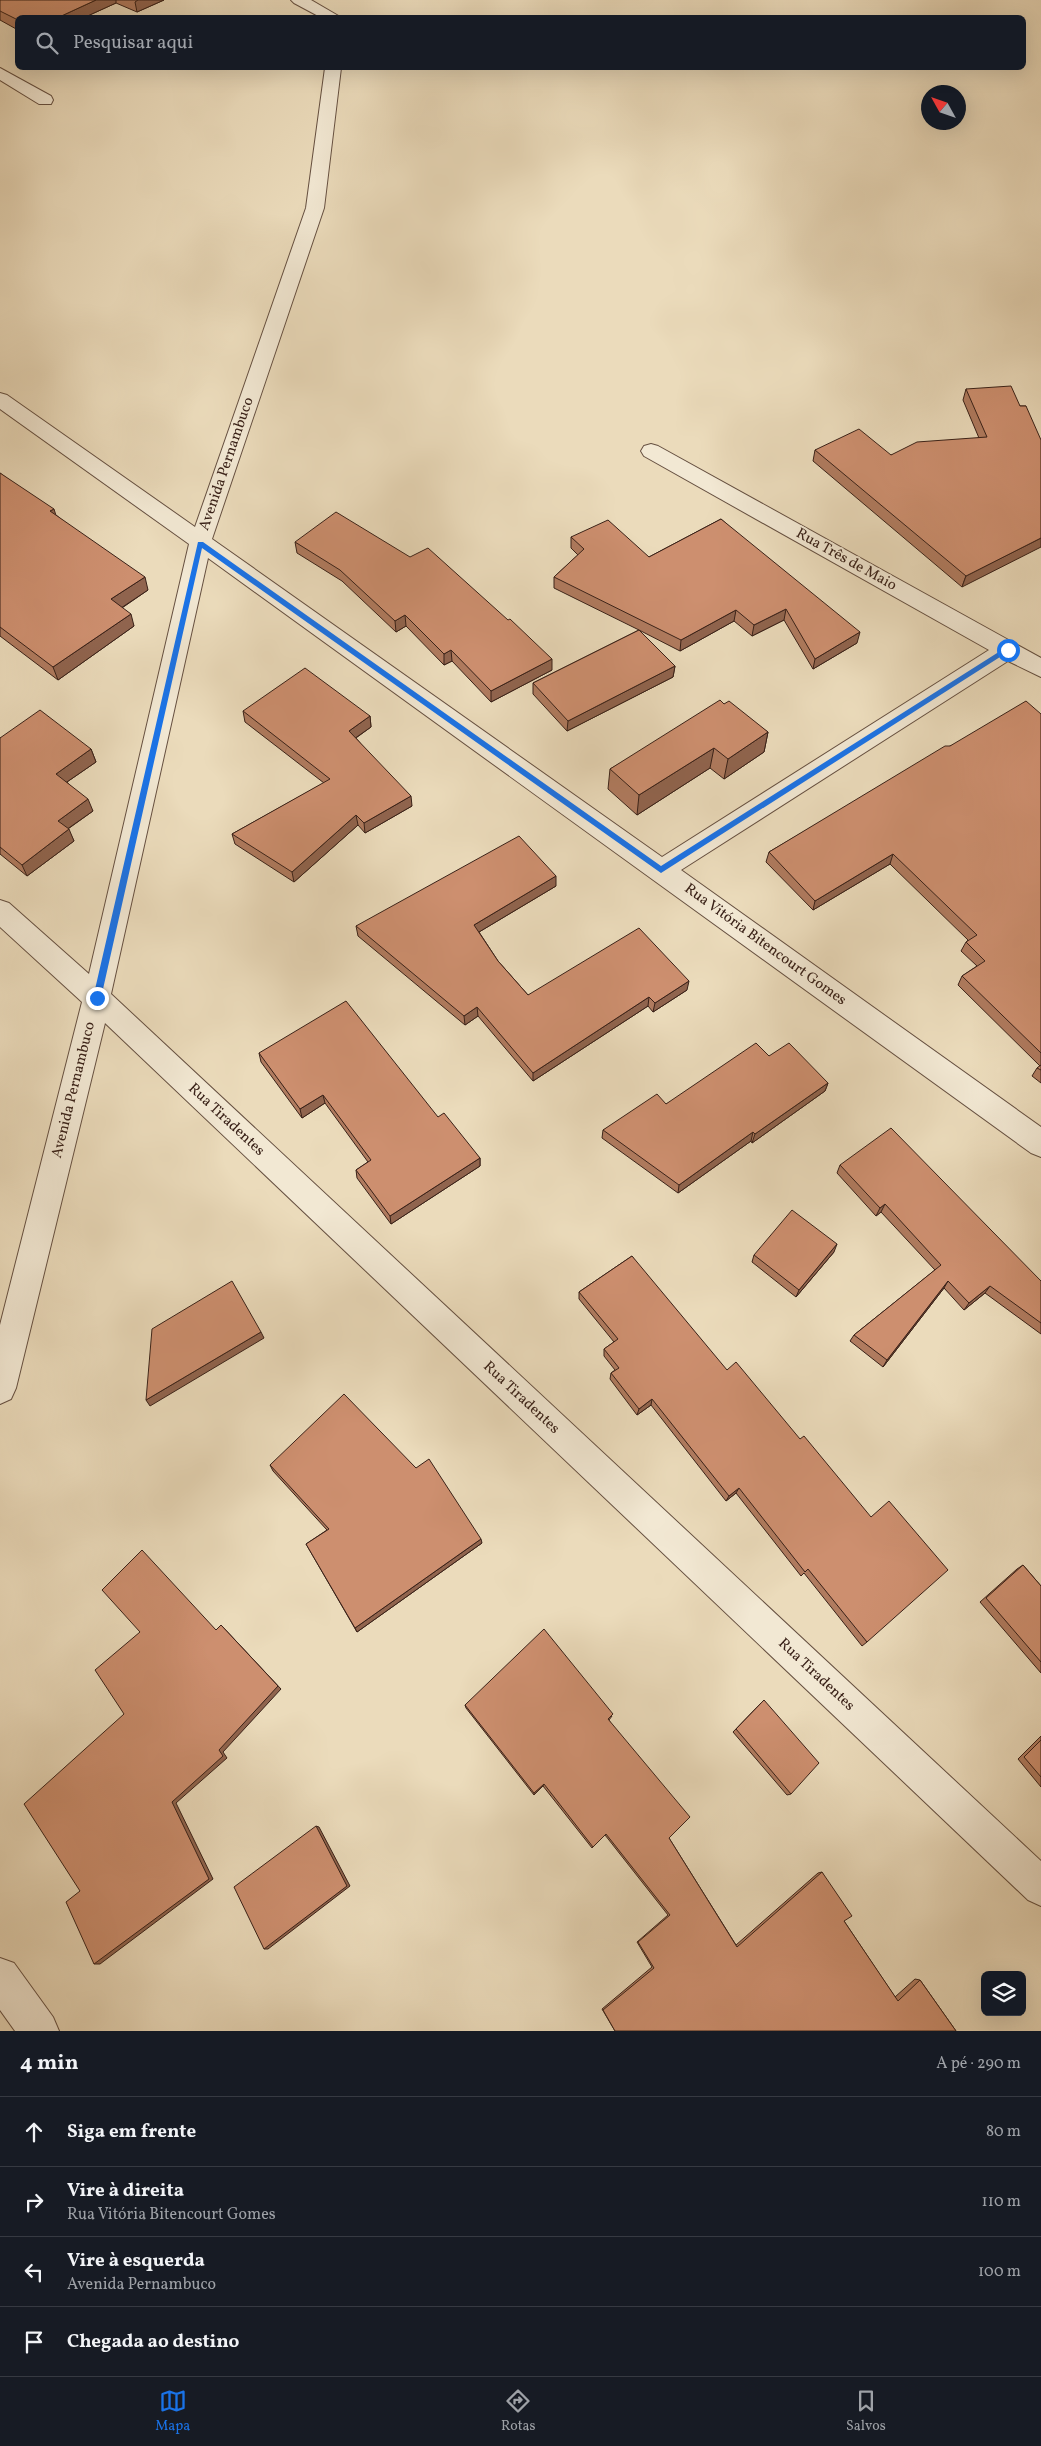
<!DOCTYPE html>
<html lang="pt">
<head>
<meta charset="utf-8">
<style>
	:root { --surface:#171b24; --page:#20242c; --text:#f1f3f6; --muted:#9ea1a6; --line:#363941; --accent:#1a73e8 }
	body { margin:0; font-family:Vollkorn,serif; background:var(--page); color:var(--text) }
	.controls { position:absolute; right:15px; bottom:15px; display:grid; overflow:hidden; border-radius:8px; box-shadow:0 5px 20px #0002 }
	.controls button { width:45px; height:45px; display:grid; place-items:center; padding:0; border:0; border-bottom:1px solid var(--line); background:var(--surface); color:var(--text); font:25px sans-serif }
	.compass { position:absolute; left:921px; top:85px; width:45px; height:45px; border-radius:50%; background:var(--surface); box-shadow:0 5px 20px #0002; rotate:310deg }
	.stop { position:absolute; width:15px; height:15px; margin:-11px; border:4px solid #1a73e8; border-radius:50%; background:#fff }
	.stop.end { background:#1a73e8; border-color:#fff; box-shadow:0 1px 5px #0008 }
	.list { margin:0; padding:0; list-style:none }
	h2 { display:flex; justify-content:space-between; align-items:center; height:65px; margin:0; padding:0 20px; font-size:21px }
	h2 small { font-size:16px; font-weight:400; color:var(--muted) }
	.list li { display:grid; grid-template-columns:32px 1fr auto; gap:15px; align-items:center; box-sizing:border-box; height:70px; padding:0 20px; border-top:1px solid var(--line) }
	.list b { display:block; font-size:19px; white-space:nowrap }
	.list p { margin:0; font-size:16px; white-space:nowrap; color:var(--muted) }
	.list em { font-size:16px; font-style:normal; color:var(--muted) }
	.icon { flex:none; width:28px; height:28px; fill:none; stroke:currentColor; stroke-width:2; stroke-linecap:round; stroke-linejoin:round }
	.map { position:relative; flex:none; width:1041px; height:2031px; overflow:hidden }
	.search { position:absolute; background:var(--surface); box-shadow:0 5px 20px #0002; left:15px; right:15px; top:15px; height:55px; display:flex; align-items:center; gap:12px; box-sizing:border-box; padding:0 18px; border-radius:8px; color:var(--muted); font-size:19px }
	.sheet { height:345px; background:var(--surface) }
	nav { display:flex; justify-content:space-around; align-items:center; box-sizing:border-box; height:70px; border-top:1px solid var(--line); background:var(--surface); font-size:14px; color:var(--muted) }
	nav a { display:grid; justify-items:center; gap:2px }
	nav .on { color:var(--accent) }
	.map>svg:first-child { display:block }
</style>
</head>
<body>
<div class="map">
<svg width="1041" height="2031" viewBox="0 0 1041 2031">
	<rect width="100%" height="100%" fill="#ebdbbb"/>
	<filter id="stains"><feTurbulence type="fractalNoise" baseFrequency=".004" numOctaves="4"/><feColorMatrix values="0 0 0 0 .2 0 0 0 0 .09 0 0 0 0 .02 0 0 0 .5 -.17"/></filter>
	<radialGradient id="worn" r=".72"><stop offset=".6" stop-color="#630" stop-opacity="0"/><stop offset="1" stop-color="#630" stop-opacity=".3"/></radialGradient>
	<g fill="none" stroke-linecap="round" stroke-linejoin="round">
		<g stroke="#665041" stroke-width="2">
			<g id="minor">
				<polygon points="291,0 311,0 342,18 322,18 294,3"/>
				<polygon points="0,68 51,96 53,100 51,104 39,104 0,80"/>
				<polygon points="325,68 341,68 324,208 212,539 662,857 989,650 644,456 641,451 644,446 651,444 658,446 1041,658 1041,677 1008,661 681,870 1041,1127 1041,1157 1031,1153 208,558 111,994 1041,1861 1041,1906 1028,1900 105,1023 16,1388 11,1399 0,1404 0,1325 82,1002 0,927 0,900 9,903 89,974 189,544 0,409 0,393 7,395 195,527 306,208"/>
				<polygon points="0,1958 14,1963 53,2017 59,2031 15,2031 0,2010"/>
			</g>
		</g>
		<use href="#minor" fill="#f2e8d3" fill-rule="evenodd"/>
	</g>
	<g fill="#b07b5f" stroke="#392118">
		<polygon points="0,0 164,0 137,12 116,3 83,18 18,18 18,30 0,20"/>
		<polygon points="966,389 1020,406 1026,406 962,587 813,461 815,450 891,455 979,438 963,400"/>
		<polygon points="0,473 56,515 148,590 122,608 134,626 58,680 0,636"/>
		<polygon points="721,519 857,643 813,669 784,620 752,636 734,621 680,651 639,630 675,666 673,677 567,731 533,694 533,683 639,630 554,588 554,577 578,555 571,548 571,537 649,557"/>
		<polygon points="295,542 552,670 491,702 452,661 444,665 406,626 396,632 342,581 297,553"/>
		<polygon points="724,704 768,732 764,752 724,779 710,768 637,815 608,789 610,769"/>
		<polygon points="243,711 370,716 371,727 356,738 412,806 365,833 358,825 294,882 235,844 232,834 324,783 245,722"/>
		<polygon points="1041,714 1041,1083 1032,1076 1037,1068 1040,1066 958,985 962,976 977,966 961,951 966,942 968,940 890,864 813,910 766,862 769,852 950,746"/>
		<polygon points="0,738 91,749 96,762 67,782 93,811 68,829 74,841 27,876 0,854"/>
		<polygon points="556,886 479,932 498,961 528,995 687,990 653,1012 648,1006 533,1081 478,1016 465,1025 358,936 356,926"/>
		<polygon points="259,1053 438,1117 480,1158 480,1166 391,1224 357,1178 356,1170 368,1162 325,1103 302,1118 261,1062"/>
		<polygon points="769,1056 828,1083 825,1091 752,1143 751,1141 678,1193 602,1138 603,1130 666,1104"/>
		<polygon points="840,1165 1040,1281 1041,1280 1041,1334 985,1293 964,1310 944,1288 883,1367 850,1341 854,1335 935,1270 881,1212 876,1216 837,1173"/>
		<polygon points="834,1252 796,1297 752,1262 754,1255"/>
		<polygon points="632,1256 867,1642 862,1646 804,1573 801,1576 736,1493 726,1501 651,1405 637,1415 610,1379 611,1373 615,1370 604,1356 604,1349 614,1342 579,1299 579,1292"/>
		<polygon points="270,1465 482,1543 357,1632 306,1544 327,1530 273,1471"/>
		<polygon points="1023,1565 1041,1586 1041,1673 980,1602 1017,1569"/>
		<polygon points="761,1703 791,1794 787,1795 733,1732"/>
		<polygon points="465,1705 612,1716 609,1720 669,1838 736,1945 818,1873 822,1872 844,1921 895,1997 915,1979 920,1980 956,2031 615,2031 602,2009 652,1967 637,1942 668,1915 605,1835 592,1848 543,1786 534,1795 466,1708"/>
		<polygon points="1041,1736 1041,1787 1018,1759"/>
	</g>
	<g fill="#90644e" stroke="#392118">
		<polygon points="96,0 116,0 116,3 83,18 57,18"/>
		<polygon points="138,0 164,0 137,12 135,2"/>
		<polygon points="54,509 58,522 50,511"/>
		<polygon points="1041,538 1041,547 962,587 966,576"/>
		<polygon points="145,577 148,590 115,612 111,599"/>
		<polygon points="786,609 784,620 752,636 754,625"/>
		<polygon points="736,610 734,621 680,651 681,640"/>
		<polygon points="131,614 134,626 58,680 53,667"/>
		<polygon points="405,615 406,626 396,632 395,621"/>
		<polygon points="860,632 857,643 813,669 815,659"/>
		<polygon points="451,650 452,661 444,665 444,654"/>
		<polygon points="552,659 552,670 491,702 491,691"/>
		<polygon points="675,666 673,677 567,731 568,721"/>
		<polygon points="370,716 371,727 351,741 349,731"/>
		<polygon points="768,732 764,752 724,779 728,759"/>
		<polygon points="714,748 710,768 637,815 639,795"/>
		<polygon points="91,749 96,762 61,786 56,774"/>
		<polygon points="411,796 412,806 365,833 364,823"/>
		<polygon points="88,799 93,811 63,832 58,821"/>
		<polygon points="356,815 358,825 294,882 292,872"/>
		<polygon points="69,829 74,841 27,876 22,865"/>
		<polygon points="893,854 890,864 813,910 815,901"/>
		<polygon points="556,876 556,886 474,935 474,925"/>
		<polygon points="689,981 687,990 653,1012 655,1003"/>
		<polygon points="649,997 648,1006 533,1081 533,1073"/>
		<polygon points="477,1007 478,1016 465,1025 464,1016"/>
		<polygon points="828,1083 825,1091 752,1143 755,1134"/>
		<polygon points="323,1095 325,1103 302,1118 300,1109"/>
		<polygon points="753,1132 751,1141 678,1193 679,1185"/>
		<polygon points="480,1158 480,1166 391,1224 390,1216"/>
		<polygon points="885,1204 881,1212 876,1216 880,1208"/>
		<polygon points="837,1244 834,1252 796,1297 799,1290"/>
		<polygon points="948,1281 944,1288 883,1367 887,1360"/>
		<polygon points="990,1286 985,1293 964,1310 969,1303"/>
		<polygon points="261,1332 264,1338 150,1406 146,1400"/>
		<polygon points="652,1399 651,1405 637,1415 639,1409"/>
		<polygon points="739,1488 736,1493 726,1501 729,1496"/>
		<polygon points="481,1539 482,1543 357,1632 355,1628"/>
		<polygon points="221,1625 281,1689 223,1752 227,1758 176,1803 213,1879 100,1964 94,1964 172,1802 219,1750"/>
		<polygon points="544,1784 543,1786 534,1795 534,1793"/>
		<polygon points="316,1826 319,1827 350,1886 268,1949 264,1949"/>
	</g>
	<g fill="#cd8f6f" stroke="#392118">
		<polygon points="0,0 96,0 57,18 18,18 18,20 0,11"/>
		<polygon points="1011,386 1020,406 1026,406 1041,440 1041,538 966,576 815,450 859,429 891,455 917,442 987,437 966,389"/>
		<polygon points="0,473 54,509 50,511 145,577 111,599 131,614 53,667 0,627"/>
		<polygon points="336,512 410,557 428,548 508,620 510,619 552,659 491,691 451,650 444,654 405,615 395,621 340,570 295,542"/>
		<polygon points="721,519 860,632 815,659 786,609 754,625 736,610 681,640 554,577 584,549 571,537 608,520 649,557"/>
		<polygon points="639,630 675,666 568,721 533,683"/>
		<polygon points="305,668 370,716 349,731 411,796 364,823 356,815 292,872 232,834 330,779 243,711"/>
		<polygon points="720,700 724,704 729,701 768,732 728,759 714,748 639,795 610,769"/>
		<polygon points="1026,701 1041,714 1041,1053 962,976 985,961 966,942 977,935 893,854 815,901 769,852 945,746 950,746"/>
		<polygon points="40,710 91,749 56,774 88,799 58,821 69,829 22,865 0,847 0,738"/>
		<polygon points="519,836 556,876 474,925 498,961 528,995 639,928 689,981 655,1003 649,997 533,1073 477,1007 464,1016 356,926"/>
		<polygon points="346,1001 438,1117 444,1113 480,1158 390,1216 356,1170 371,1160 323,1095 300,1109 259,1053"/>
		<polygon points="756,1043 769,1056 789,1043 828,1083 755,1134 753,1132 679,1185 603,1130 657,1094 666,1104"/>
		<polygon points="1041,1065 1041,1070 1037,1068"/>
		<polygon points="891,1128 1041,1281 1041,1323 990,1286 969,1303 948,1281 887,1360 854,1335 941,1265 885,1204 880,1208 840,1165"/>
		<polygon points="792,1210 837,1244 799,1290 754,1255"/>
		<polygon points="632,1256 727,1370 736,1362 800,1439 804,1436 871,1517 889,1501 948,1570 867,1642 808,1569 805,1572 739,1488 729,1496 652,1399 639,1409 611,1373 619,1368 604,1349 618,1339 579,1292"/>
		<polygon points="232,1281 261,1332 146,1400 152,1329"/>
		<polygon points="344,1394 416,1468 429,1459 481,1539 355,1628 306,1544 329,1529 270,1465"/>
		<polygon points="142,1550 216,1630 221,1625 278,1686 219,1750 223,1756 172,1802 209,1879 94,1964 66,1902 80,1891 24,1804 124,1714 95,1670 140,1632 102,1590"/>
		<polygon points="1023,1565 1041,1586 1041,1662 986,1598"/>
		<polygon points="544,1629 613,1714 608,1719 690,1817 669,1838 737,1947 822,1872 852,1916 844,1921 898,2001 920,1980 956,2031 615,2031 603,2010 654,1968 638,1942 670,1915 606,1834 593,1847 544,1784 534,1793 465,1705"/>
		<polygon points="764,1700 819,1763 791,1794 736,1729"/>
		<polygon points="1041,1740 1041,1777 1024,1757"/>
		<polygon points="316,1826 347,1886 264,1949 234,1887"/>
	</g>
	<polygon fill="#1a73e8" points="198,542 203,542 661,866 1005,648 1011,650 661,873 202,548 101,998 97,1002 93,998"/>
	<g text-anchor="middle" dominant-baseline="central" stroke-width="4" stroke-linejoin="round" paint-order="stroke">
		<g font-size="15" fill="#392118" stroke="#f2e8d3">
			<text transform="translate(227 464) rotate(-71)">Avenida Pernambuco</text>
			<text transform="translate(846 560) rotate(29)">Rua Três de Maio</text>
			<text transform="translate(765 945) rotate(36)">Rua Vitória Bitencourt Gomes</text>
			<text transform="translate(74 1090) rotate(-76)">Avenida Pernambuco</text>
			<text transform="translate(226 1120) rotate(43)">Rua Tiradentes</text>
			<text transform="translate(521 1398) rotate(43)">Rua Tiradentes</text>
			<text transform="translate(816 1675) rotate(43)">Rua Tiradentes</text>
		</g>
	</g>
	<rect width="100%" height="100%" filter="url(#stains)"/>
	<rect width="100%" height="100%" fill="url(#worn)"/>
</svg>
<div class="controls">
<button><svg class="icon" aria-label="layers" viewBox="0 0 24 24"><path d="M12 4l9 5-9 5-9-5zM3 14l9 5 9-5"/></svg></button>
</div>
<svg class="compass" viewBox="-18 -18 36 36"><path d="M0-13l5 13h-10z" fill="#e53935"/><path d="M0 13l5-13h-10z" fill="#9ea1a6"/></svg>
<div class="stop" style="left:1008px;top:650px"></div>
<div class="stop end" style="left:97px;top:998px"></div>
<div class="search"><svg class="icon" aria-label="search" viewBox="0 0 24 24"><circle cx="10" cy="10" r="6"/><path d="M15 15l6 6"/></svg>Pesquisar aqui</div>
</div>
<section class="sheet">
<h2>4 min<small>A pé · 290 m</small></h2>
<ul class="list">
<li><svg class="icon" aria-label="ahead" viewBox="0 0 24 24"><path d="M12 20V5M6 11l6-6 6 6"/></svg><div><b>Siga em frente</b></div><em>80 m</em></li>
<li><svg class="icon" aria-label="right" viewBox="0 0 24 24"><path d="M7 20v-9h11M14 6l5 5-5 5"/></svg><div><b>Vire à direita</b><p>Rua Vitória Bitencourt Gomes</p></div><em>110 m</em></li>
<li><svg class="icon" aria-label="left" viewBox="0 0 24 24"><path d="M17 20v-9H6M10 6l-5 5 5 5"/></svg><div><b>Vire à esquerda</b><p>Avenida Pernambuco</p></div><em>100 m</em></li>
<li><svg class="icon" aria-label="arrive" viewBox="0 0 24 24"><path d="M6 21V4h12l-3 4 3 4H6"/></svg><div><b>Chegada ao destino</b></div></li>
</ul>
</section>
<nav>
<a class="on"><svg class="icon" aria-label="map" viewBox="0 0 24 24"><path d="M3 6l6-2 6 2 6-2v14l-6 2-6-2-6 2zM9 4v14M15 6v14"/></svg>Mapa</a>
<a><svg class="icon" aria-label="directions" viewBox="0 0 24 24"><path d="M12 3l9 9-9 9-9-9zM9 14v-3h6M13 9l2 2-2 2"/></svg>Rotas</a>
<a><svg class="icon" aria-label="saved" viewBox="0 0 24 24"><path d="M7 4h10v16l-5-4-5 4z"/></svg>Salvos</a>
</nav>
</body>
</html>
